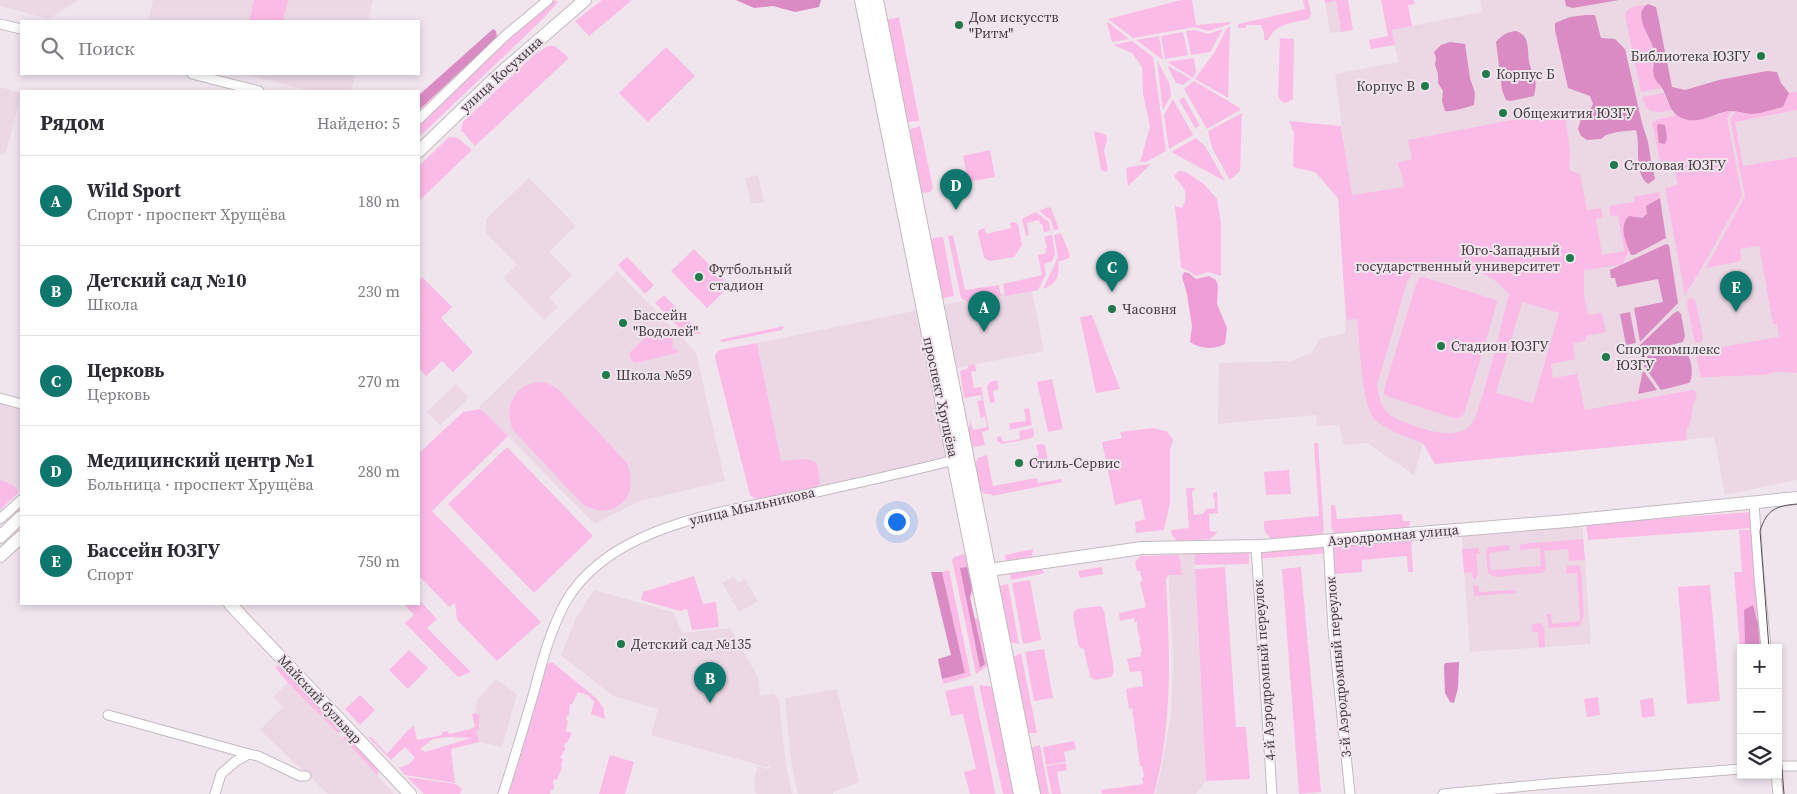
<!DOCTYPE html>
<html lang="ru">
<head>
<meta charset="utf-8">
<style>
	:root { --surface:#fff; --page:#f2f2f3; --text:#2b2b33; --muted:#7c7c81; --line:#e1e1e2; --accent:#0f766e }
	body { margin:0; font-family:"Source Serif 4",serif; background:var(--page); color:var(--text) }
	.controls { position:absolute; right:15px; bottom:15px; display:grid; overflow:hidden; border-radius:0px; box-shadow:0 2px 8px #0003 }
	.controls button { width:45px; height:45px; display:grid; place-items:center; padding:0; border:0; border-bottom:1px solid var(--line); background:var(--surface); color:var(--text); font:25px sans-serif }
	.you { position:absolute; left:896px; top:521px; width:18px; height:18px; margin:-12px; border:4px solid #fff; border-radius:50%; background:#1a73e8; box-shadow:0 0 0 8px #1a73e833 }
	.badge { display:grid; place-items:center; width:32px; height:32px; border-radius:50%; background:var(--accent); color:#fff; font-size:16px; font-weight:700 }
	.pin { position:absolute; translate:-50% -41px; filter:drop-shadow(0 1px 2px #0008) }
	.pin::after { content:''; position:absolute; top:26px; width:18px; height:15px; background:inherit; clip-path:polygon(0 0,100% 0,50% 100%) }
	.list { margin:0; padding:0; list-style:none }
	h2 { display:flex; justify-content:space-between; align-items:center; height:65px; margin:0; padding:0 20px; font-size:21px }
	h2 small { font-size:16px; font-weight:400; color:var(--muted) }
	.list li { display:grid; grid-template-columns:32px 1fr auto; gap:15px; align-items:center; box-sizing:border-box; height:90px; padding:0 20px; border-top:1px solid var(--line) }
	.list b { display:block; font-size:19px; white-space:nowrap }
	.list p { margin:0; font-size:16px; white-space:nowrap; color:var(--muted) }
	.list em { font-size:16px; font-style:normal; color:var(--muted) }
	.icon { flex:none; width:28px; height:28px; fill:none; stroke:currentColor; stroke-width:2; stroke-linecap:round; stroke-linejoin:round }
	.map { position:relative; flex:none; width:1797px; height:794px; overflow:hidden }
	.search { position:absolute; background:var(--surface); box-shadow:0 2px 8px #0003; left:20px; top:20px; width:400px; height:55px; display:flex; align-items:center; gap:12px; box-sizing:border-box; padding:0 18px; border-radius:0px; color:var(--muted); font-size:19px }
	.panel { position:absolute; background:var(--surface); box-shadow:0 2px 8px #0003; left:20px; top:90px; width:400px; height:515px; border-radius:0px }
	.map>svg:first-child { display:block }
</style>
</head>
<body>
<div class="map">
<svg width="1797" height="794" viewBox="0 0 1797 794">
	<rect width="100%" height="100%" fill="#f1e5ed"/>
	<g fill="#ebd8e4">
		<polygon points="0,0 78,0 49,19 0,6"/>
		<polygon points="153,0 373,0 368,21 148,21"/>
		<polygon points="1480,0 1797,0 1797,480 1725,495 1714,437 1435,464 1423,444 1414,475 1367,443 1344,445 1339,425 1317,426 1316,415 1218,424 1219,363 1292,361 1312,352 1319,339 1345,333 1351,195 1335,74 1398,62 1392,30 1482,12"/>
		<polygon points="1336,1 1341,32 1330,33 1325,3"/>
		<polygon points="244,74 355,74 351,91 311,91"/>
		<polygon points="0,87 21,93 6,152 0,155"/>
		<polygon points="758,175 764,202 751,204 745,178"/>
		<polygon points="529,178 576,226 549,252 572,275 549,298 558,307 544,320 503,278 517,264 486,233 486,219"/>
		<polygon points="617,271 696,352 725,481 640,501 595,524 479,407"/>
		<polygon points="1031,287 1044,351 932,373 949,459 787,493 757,343"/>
		<polygon points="456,384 469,398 440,425 427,412"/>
		<polygon points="0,401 21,407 21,491 0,487"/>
		<polygon points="1582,517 1591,644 1470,652 1461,528"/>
		<polygon points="1167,553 1194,553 1206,781 1196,794 1155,794 1160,775 1171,715 1173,656"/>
		<polygon points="734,576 738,583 745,579 758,601 739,612 722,583"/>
		<polygon points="594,590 673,612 682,633 730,628 758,677 760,696 774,694 779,700 786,766 792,794 756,794 754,782 757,766 767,769 770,768 769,766 766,767 651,735 658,709 613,696 561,655 576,618"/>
		<polygon points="496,679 517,694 502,747 479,742 477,730 479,729 480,726 478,721 480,715 475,713 477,700"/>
		<polygon points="288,683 343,738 394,794 328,794 260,730 283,707 273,697"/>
		<polygon points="837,689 859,782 833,792 833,794 798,794 791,761 785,698"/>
	</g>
	<g fill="#fbbbe7" fill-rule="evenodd">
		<polygon points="254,0 288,0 283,21 249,21"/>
		<polygon points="555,0 558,2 543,19 419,137 419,125 514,35"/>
		<polygon points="602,0 632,0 589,36 575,21"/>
		<polygon points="1181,0 1192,0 1196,25 1230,22 1230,24 1208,31 1195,27 1133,38 1108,19"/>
		<path d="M1303,0h5l3,13 -2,6c-16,4 -33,4 -41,21h-4v-7l-3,-8h-15v3h-8v-4l67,-15z"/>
		<polygon points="1325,0 1348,0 1353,30 1341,32 1336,1 1325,3"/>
		<polygon points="1381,0 1414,0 1415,4 1408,5 1412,26 1392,30 1395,45 1371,49 1369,40 1388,36"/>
		<path d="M1648,4l-5,3 6,31 5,14 -2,12 3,15 7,9 -21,4 -16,-77c3,-10 14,-9 23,-11z"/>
		<polygon points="899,17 919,119 919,121 906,122 885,20"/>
		<polygon points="1108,22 1129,39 1112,42 1107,23"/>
		<polygon points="1230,27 1228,98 1195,79 1214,53 1227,28"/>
		<polygon points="1223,29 1210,52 1191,55 1186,31 1195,30 1208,34"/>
		<polygon points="1183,32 1188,55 1165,59 1161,36"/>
		<polygon points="1159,36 1163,60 1136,40"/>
		<polygon points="1280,38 1294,39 1293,99 1286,103 1281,101 1278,96"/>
		<polygon points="1132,41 1153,57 1166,151 1146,162 1140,162 1150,127 1143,94 1142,67 1132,53 1113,45"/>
		<polygon points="548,46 555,46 569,58 475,146 461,130 463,122 535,54"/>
		<polygon points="666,47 695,76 648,122 619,93"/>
		<polygon points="1194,58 1196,72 1193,78 1167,62"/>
		<polygon points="1157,60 1170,85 1171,96 1163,110"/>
		<polygon points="1167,65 1191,79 1183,85 1176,83"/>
		<polygon points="1194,81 1240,108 1240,110 1207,129 1184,89"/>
		<path d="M1797,92v18l-62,12 8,44 54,-9v216c-8,0 -25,-3 -31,2l-65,2 -5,-21 3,-5 80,-14 -2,-13h-4l-14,-78 -19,3 1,10 -3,3 -32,6 39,-72 -15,-77 5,-7 19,2 29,-7 6,-14z"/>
		<path d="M1664,93l4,11 4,6c-17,3 -24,6 -30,-13z"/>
		<polygon points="1184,97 1200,126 1195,128 1179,100"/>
		<polygon points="1173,99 1193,135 1169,149 1164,115"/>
		<path d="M1574,108l-8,13 4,31 -1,18 11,4 7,36 14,-2 2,9 -7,2 6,36 22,-4 -6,-36 -7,1 -2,-10 25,-4v-5l25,-5 1,6 -14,8 1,8 -24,17 6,19 -7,15 -38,5v24l4,21 14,-2 4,19 -20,4v5l-13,2 2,16 -24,5 2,14 24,-4 8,36 107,-20 3,1 2,7c-8,11 -2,20 -11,33l1,9 -252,24 -12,-21c-12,-4 -45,-16 -51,-27 -11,-20 -12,-72 -15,-97l-11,1 -8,-122 -23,-26 -22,-5 1,-34 -5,-12 52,5 11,69 52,-8 -2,-13 -5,-11 15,-4 -4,-19zM1431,264c21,0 42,2 60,14 7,4 12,11 18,16 -5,19 -29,125 -39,132 -15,13 -42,5 -58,-1 -25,-9 -31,-14 -35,-40l30,-103 7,-11zM1522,302l37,11 -26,90 -37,-10z"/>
		<path d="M1728,111h4l-5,7 15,78 -41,73 -16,26 -20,-107 13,-3 -5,-22 -12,2 -9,-42 4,-3 21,-5c17,10 35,2 51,-4z"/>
		<polygon points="1242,113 1240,171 1230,180 1212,148 1208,131"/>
		<polygon points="920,126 933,188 930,192 921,193 908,130"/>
		<polygon points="1094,131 1106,135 1107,139 1104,151 1108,169 1106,172 1101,170"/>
		<polygon points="449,137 458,138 472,150 419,201 419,166"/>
		<polygon points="1196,138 1205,146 1225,181 1171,152"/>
		<polygon points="990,150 995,177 968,182 963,156"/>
		<polygon points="1151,164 1128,186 1126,169 1128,167"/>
		<path d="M1179,171l7,1 18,12 13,15 4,24v53l-13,-4 -12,4 -9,-6 -6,-2 -6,-62 7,2c8,-16 2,-19 -8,-32z"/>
		<polygon points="1048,207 1051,208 1059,229 1054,230 1051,220 1039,211"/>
		<polygon points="1036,212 1049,222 1050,231 1044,232 1042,224 1040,224 1039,220 1027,223 1029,235 1026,236 1022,219"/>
		<polygon points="1014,222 1018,224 1022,245 1014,257 990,261 984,258 978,234 979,230 985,228 986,234 1011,228 1010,223"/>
		<path d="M1061,233l9,22 -1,3 -11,4c2,13 -1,22 -15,27l15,-32 -4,-22z"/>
		<polygon points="953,235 965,290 999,285 1001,296 969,303 961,298 948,236"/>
		<polygon points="1052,235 1055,254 1052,261 1044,264 1046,274 1038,290 1005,296 1003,284 1042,275 1038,255 1046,253 1045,248 1047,248 1044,237"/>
		<polygon points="943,237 954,296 940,299 931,241 934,238"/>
		<polygon points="694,249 730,286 707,308 671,271"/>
		<polygon points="627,257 654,285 645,294 618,265"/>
		<polygon points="422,277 452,307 441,318 473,352 453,372 442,361 426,376 419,368 419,280"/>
		<polygon points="1424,277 1496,300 1497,303 1464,414 1460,418 1454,418 1389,397 1384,394 1384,390 1417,281 1419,278"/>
		<polygon points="664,295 701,334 685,334 655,303"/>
		<polygon points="1691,298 1694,299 1696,302 1703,338 1702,341 1699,343 1695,342 1694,339 1687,304 1688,300"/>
		<polygon points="1092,315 1120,389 1096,393 1080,317"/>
		<polygon points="784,326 782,330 723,342 719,340"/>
		<path d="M660,329c10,3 15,9 12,19l6,2 -1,3 -42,10 -3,-2 -3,-6 1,-3 20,-19z"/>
		<path d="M757,343l24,118c11,0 26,-5 36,2l3,20 -2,5 -62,11 -6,-4 -35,-137 1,-5 4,-3z"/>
		<polygon points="975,364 976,371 971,372 974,388 981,387 989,430 982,432 985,445 974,447 969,444 972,443 971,440 968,440 970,421 973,430 987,427 985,415 981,419 977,401 982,400 981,395 964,398 960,371 968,368 968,365"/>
		<polygon points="1052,379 1063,429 1048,432 1037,382"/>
		<polygon points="997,380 999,389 993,391 995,402 990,403 987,386 990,382"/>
		<path d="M541,382l8,2 9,5 69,74c14,33 -12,59 -44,42l-70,-75c-10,-24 1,-46 28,-48z"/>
		<polygon points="1029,408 1032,425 1010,430 1009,423 1026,421 1024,409"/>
		<polygon points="481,409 508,436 432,511 541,622 497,661 457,620 455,603 449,607 419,576 419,453 463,412"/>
		<polygon points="1033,428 1034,435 1032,438 1002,444 997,441 997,437 1001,436 1003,442 1020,439 1019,431"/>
		<polygon points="1153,428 1166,431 1173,439 1170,450 1170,503 1164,530 1136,533 1135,522 1145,519 1141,499 1115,505 1102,442 1122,438 1120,432"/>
		<path d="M1314,443h4l6,87 -2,4 -50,5c-8,-5 -8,-9 -8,-18l55,-5z"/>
		<polygon points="1042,444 1045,445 1048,462 1046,465 1031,468 1030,464 1034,463 1033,457 1039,455 1036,445"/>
		<polygon points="507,447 593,536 534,593 448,504"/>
		<path d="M987,455l6,31 44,-8 1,5 23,-4 1,3 -70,14 -1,-2h-6c-9,-5 -13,-28 -7,-36z"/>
		<polygon points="1289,470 1291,494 1266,495 1264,472"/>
		<polygon points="0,480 13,485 19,492 0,510"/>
		<polygon points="1186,488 1196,488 1192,492 1194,515 1203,514 1206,509 1215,508 1215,499 1213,499 1213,493 1217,492 1218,513 1209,514 1210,531 1218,532 1210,539 1177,541 1172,535 1171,530 1189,528"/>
		<polygon points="1331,505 1335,505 1337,519 1402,514 1403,521 1410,521 1409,528 1346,533 1334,533 1331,526"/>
		<polygon points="1752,512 1754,528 1588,540 1586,524"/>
		<polygon points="1739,530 1752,530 1763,648 1760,648 1756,613 1744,611 1745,648 1741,648 1741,663 1734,572 1742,572"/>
		<polygon points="1411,537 1413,572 1408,572 1407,556 1362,560 1362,572 1336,574 1339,619 1336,620 1331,546"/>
		<polygon points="1583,539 1585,560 1569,561 1568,549 1544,551 1546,569 1542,573 1495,577 1488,573 1486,550 1489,547 1508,545 1511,550 1489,553 1491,570 1541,566 1540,548 1519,550 1521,544"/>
		<polygon points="1329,547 1330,553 1257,559 1257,551"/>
		<polygon points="1478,548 1480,553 1476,554 1478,574 1476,578 1473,579 1472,572 1464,573 1462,549"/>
		<polygon points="1033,549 1032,556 1006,561 1005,555"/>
		<polygon points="1194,551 1249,552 1249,564 1195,565"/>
		<polygon points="964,554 969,556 975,588 970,598 974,619 979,618 990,664 976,674 952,560 954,557"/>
		<path d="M1178,555l2,3 2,17h-14l-2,5c4,73 7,143 -12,214h-52l-1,-4 42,-6 -1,-7h2l-2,-11h-2l-8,-58 -3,1 -3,-20 17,-3 -2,-15 -11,1 -3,-13 14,-3 -1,-3 2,-1 -3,-11 1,-1 -1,-6h-1l-1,-12h-2l-1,-4 -14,3 -1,-8 27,-6 -6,-25 2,-1 -2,-10h-3l-2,-9 5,-6z"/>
		<polygon points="1567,566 1579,565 1581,567 1584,616 1579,626 1549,628 1547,614 1551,614 1552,624 1580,621 1577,573 1566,574"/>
		<polygon points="1102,567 1103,574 1080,578 1078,571"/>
		<polygon points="1225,567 1236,727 1246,727 1250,779 1206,781 1195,569"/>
		<polygon points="1301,567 1321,792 1299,794 1282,569"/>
		<polygon points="1040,568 1045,573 1011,580 1010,573"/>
		<polygon points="949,570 971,676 943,684 942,679 965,673 942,572"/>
		<polygon points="694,576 703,604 716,602 719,627 692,630 687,609 680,611 641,600 643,592"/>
		<polygon points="1030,580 1041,640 1023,644 1012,583"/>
		<polygon points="1008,584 1019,644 1008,642 997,586"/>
		<polygon points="1473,585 1478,586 1479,592 1516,590 1517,593 1474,596"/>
		<polygon points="1710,585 1720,701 1687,704 1678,587"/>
		<polygon points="419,600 437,619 427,628 471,672 458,677 405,623 414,615 404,604 419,604"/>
		<polygon points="1098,606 1102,607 1104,611 1114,671 1111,677 1095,680 1090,677 1084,649 1080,648 1078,644 1073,616 1074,612 1077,609"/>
		<polygon points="1540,623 1544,626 1545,647 1539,648 1538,632 1532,632 1532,624"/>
		<polygon points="1044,649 1053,698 1034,701 1025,652"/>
		<polygon points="409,650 428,668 408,689 389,670"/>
		<polygon points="1021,653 1037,733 1027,733 1011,660 1013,657"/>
		<polygon points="552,662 596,698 603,707 605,719 591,714 594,702 588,695 578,692 572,705 570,704 569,715 567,715 566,720 568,721 566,731 572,733 567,743 565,743 564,747 566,748 560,758 563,759 561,766 562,767 557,780 554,779 553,784 555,785 553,790 551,790 550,794 509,794 545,665"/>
		<polygon points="281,665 341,728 339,734 288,683 275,667"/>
		<polygon points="973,685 993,782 995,794 970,794 964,772 976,769 963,714 951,716 945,691"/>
		<polygon points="979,685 995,687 1017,794 1003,794"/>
		<polygon points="360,695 375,710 360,725 345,709"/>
		<polygon points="1598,697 1600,715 1587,717 1584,699"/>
		<polygon points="1653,698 1655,716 1642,718 1640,700"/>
		<path d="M475,713l5,2c-2,5 0,9 -1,15h-2l2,12 -28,7 4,34 -50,-8 -6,-7 10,-4 6,-6 -10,-11 -14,13 -23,-23h3l16,17 21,-24 6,-4 3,14 25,-5v-3l6,-1 1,3 22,-5v-1l4,-1 -3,-13zM449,737l22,1 -46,14 -5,-3 13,-10z"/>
		<polygon points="345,736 348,737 378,767 378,776 343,738"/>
		<polygon points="1074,741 1076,749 1064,752 1066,762 1046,765 1043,747"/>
		<polygon points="1040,745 1049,794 1038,794 1029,748"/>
		<polygon points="610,755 634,762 625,794 599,794"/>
		<polygon points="1066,763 1067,770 1057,772 1061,794 1052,794 1046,766"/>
		<polygon points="407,777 456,784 462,789 460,794 424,794"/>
	</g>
	<g fill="#db8bc3">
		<polygon points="736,0 821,0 819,7 795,12 773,6 754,8"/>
		<polygon points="1565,0 1619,0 1573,8 1566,6"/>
		<path d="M1648,4l8,3 2,9 14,71 13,3 34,-10 48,-9 10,1 4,11 8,10 -6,14c-9,2 -20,6 -30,7 -7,0 -15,-3 -23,-3 -13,0 -30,15 -48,7 -14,-6 -13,-19 -20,-30 -2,-4 -6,-6 -7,-9 -4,-9 0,-18 -1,-27 -1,-14 -24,-37 -6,-48z"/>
		<path d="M1586,15h9l6,23 14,1 10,10 17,74 6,19 4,25 3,12 -7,5c-15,-12 -7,-37 -12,-54l-19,2 -11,3 -5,4 -14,1 -6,-4 -3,-7 3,-10 8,-7 4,-8 -3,-8 -22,-8 -13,-58v-7l15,-6z"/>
		<polygon points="493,29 496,31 497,37 419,110 419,95"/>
		<path d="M1516,31c14,4 11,18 13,30 3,17 10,15 5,35l-23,5 -5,-1 -4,-10 -6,-48c6,-7 11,-10 20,-11z"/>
		<path d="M1450,42l15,2 5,34 5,15 -1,12c-6,2 -23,7 -29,6l-3,-10 1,-10 -5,-8v-9l-3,-9 1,-7 -2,-6 7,-7z"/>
		<polygon points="1658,124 1665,125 1667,138 1665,144 1659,143 1657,127"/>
		<path d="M1660,198l6,40 -32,17h-3c-5,-13 -13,-28 -2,-39l13,2 5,-4 -1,-8z"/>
		<polygon points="1666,244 1669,245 1678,303 1640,342 1634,308 1663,302 1658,279 1617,287 1615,278 1611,278 1610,270"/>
		<polygon points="1678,311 1681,314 1685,336 1683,342 1641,352 1640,345 1674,313"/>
		<polygon points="1630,312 1636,343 1626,345 1620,314"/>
		<path d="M1681,348c10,3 14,28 8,35l-28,7 -17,-24 -2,-9z"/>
		<polygon points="1643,370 1657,390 1638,394"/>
		<polygon points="967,567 972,588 970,598 985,664 980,668 960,568"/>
		<polygon points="931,572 942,572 965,673 942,679 938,659 951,655"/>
		<polygon points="1753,605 1758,624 1760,648 1745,648 1744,610"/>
		<polygon points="1459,662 1458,688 1454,703 1450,702 1445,693 1444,666 1445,663"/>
	</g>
	<path fill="#ef9dd6" d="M1184,272l5,1 7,6 13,-3 7,4 2,6 -1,18 10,24 -2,16c-11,6 -25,5 -35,-2l2,-16 -5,-32 -5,-17z"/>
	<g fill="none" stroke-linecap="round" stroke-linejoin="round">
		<g stroke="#c4b9c0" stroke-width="11">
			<g id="street">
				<polyline points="0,24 21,29"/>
				<polyline points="192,74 259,91"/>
				<polyline points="419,119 506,35 548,0"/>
				<polyline points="0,398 21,404"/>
				<polyline points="1754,503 1759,577 1766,648"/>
				<polyline points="0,519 21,500"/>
				<polyline points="1328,540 1333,629 1350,794"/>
				<polyline points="1256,546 1272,794"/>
				<polyline points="108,715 249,754"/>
				<polyline points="1778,766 1797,766"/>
				<polyline points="1776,775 1778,794"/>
				<polyline points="215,794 221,774 236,761 249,754 258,756 300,776 306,776"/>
				<path d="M503,794c11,-34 21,-68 31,-102 8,-30 16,-61 31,-89 44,-78 159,-91 238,-108 50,-11 101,-22 151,-35"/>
				<polyline points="1443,794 1559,783 1741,769"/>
			</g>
		</g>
		<g stroke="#c4b9c0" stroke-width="14">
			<g id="secondary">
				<polyline points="419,151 495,78 585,0"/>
				<polyline points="0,537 21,517"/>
				<polyline points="0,556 21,537"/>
				<polyline points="989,570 1142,548 1262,546 1567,521 1797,498"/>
				<polyline points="230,604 410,794"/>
			</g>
		</g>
		<g stroke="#c4b9c0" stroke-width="16">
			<g id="primary">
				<polyline points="862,0 1021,794"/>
				<polyline points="876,0 1033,794"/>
			</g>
		</g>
		<use href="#street" stroke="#fff" stroke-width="9"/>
		<use href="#secondary" stroke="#fff" stroke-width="12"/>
		<use href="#primary" stroke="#fff" stroke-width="14"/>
		<g stroke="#544e53" stroke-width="1">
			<path d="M1769,648l-9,-117c7,-22 16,-25 37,-27"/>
			<polyline points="1778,717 1784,794"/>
		</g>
	</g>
	<g fill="#207a4e" stroke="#f1e5ed" stroke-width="2">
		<circle cx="959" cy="25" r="5"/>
		<circle cx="1761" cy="56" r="5"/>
		<circle cx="1486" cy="74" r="5"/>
		<circle cx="1425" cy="86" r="5"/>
		<circle cx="1503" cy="113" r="5"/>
		<circle cx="1614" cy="165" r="5"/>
		<circle cx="1570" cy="258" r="5"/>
		<circle cx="699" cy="277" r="5"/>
		<circle cx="1112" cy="309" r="5"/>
		<circle cx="623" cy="323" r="5"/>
		<circle cx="1441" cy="346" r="5"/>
		<circle cx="1606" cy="357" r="5"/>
		<circle cx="606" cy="375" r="5"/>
		<circle cx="1019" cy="463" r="5"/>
		<circle cx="621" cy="644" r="5"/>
	</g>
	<g text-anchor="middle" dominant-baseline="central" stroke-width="4" stroke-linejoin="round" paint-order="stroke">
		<g font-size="14" fill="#403b3f" stroke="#f1e5ed" text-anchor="start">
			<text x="969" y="17">Дом искусств<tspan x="969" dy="16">"Ритм"</tspan></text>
			<text x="1751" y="56" text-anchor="end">Библиотека ЮЗГУ</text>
			<text x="1496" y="74">Корпус Б</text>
			<text x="1415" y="86" text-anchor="end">Корпус В</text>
			<text x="1513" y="113">Общежития ЮЗГУ</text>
			<text x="1624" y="165">Столовая ЮЗГУ</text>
			<text x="1560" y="250" text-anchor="end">Юго-Западный<tspan x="1560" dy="16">государственный университет</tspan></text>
			<text x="709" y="269">Футбольный<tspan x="709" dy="16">стадион</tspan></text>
			<text x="1122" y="309">Часовня</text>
			<text x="633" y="315">Бассейн<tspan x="633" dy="16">"Водолей"</tspan></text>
			<text x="1451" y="346">Стадион ЮЗГУ</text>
			<text x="1616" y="349">Спорткомплекс<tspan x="1616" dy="16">ЮЗГУ</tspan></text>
			<text x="616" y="375">Школа №59</text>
			<text x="1029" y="463">Стиль-Сервис</text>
			<text x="631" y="644">Детский сад №135</text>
		</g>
		<g font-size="14" fill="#403b3f" stroke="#f1e5ed">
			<text transform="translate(501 74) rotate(-42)">улица Косухина</text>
			<text transform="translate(941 397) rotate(78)">проспект Хрущёва</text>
			<text transform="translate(752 506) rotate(-13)">улица Мыльникова</text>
			<text transform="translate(1393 535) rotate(-5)">Аэродромная улица</text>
			<text transform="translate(1338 667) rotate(-95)">3-й Аэродромный переулок</text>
			<text transform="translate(1264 670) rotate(-94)">4-й Аэродромный переулок</text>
			<text transform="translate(320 699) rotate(47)">Майский бульвар</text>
		</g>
	</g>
</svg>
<div class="controls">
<button>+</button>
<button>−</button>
<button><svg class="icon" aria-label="layers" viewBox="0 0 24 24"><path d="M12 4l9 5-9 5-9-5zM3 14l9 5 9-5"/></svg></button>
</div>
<div class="you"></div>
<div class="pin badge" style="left:984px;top:332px">A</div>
<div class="pin badge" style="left:710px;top:703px">B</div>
<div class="pin badge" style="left:1112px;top:292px">C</div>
<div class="pin badge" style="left:956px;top:210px">D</div>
<div class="pin badge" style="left:1736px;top:312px">E</div>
<div class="search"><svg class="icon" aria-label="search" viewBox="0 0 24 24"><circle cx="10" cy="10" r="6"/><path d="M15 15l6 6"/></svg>Поиск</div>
<section class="panel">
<h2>Рядом<small>Найдено: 5</small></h2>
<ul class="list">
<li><span class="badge">A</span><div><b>Wild Sport</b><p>Спорт · проспект Хрущёва</p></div><em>180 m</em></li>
<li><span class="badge">B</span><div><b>Детский сад №10</b><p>Школа</p></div><em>230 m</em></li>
<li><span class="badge">C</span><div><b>Церковь</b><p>Церковь</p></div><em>270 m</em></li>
<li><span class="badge">D</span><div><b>Медицинский центр №1</b><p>Больница · проспект Хрущёва</p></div><em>280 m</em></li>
<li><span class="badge">E</span><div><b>Бассейн ЮЗГУ</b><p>Спорт</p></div><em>750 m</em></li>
</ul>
</section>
</div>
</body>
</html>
